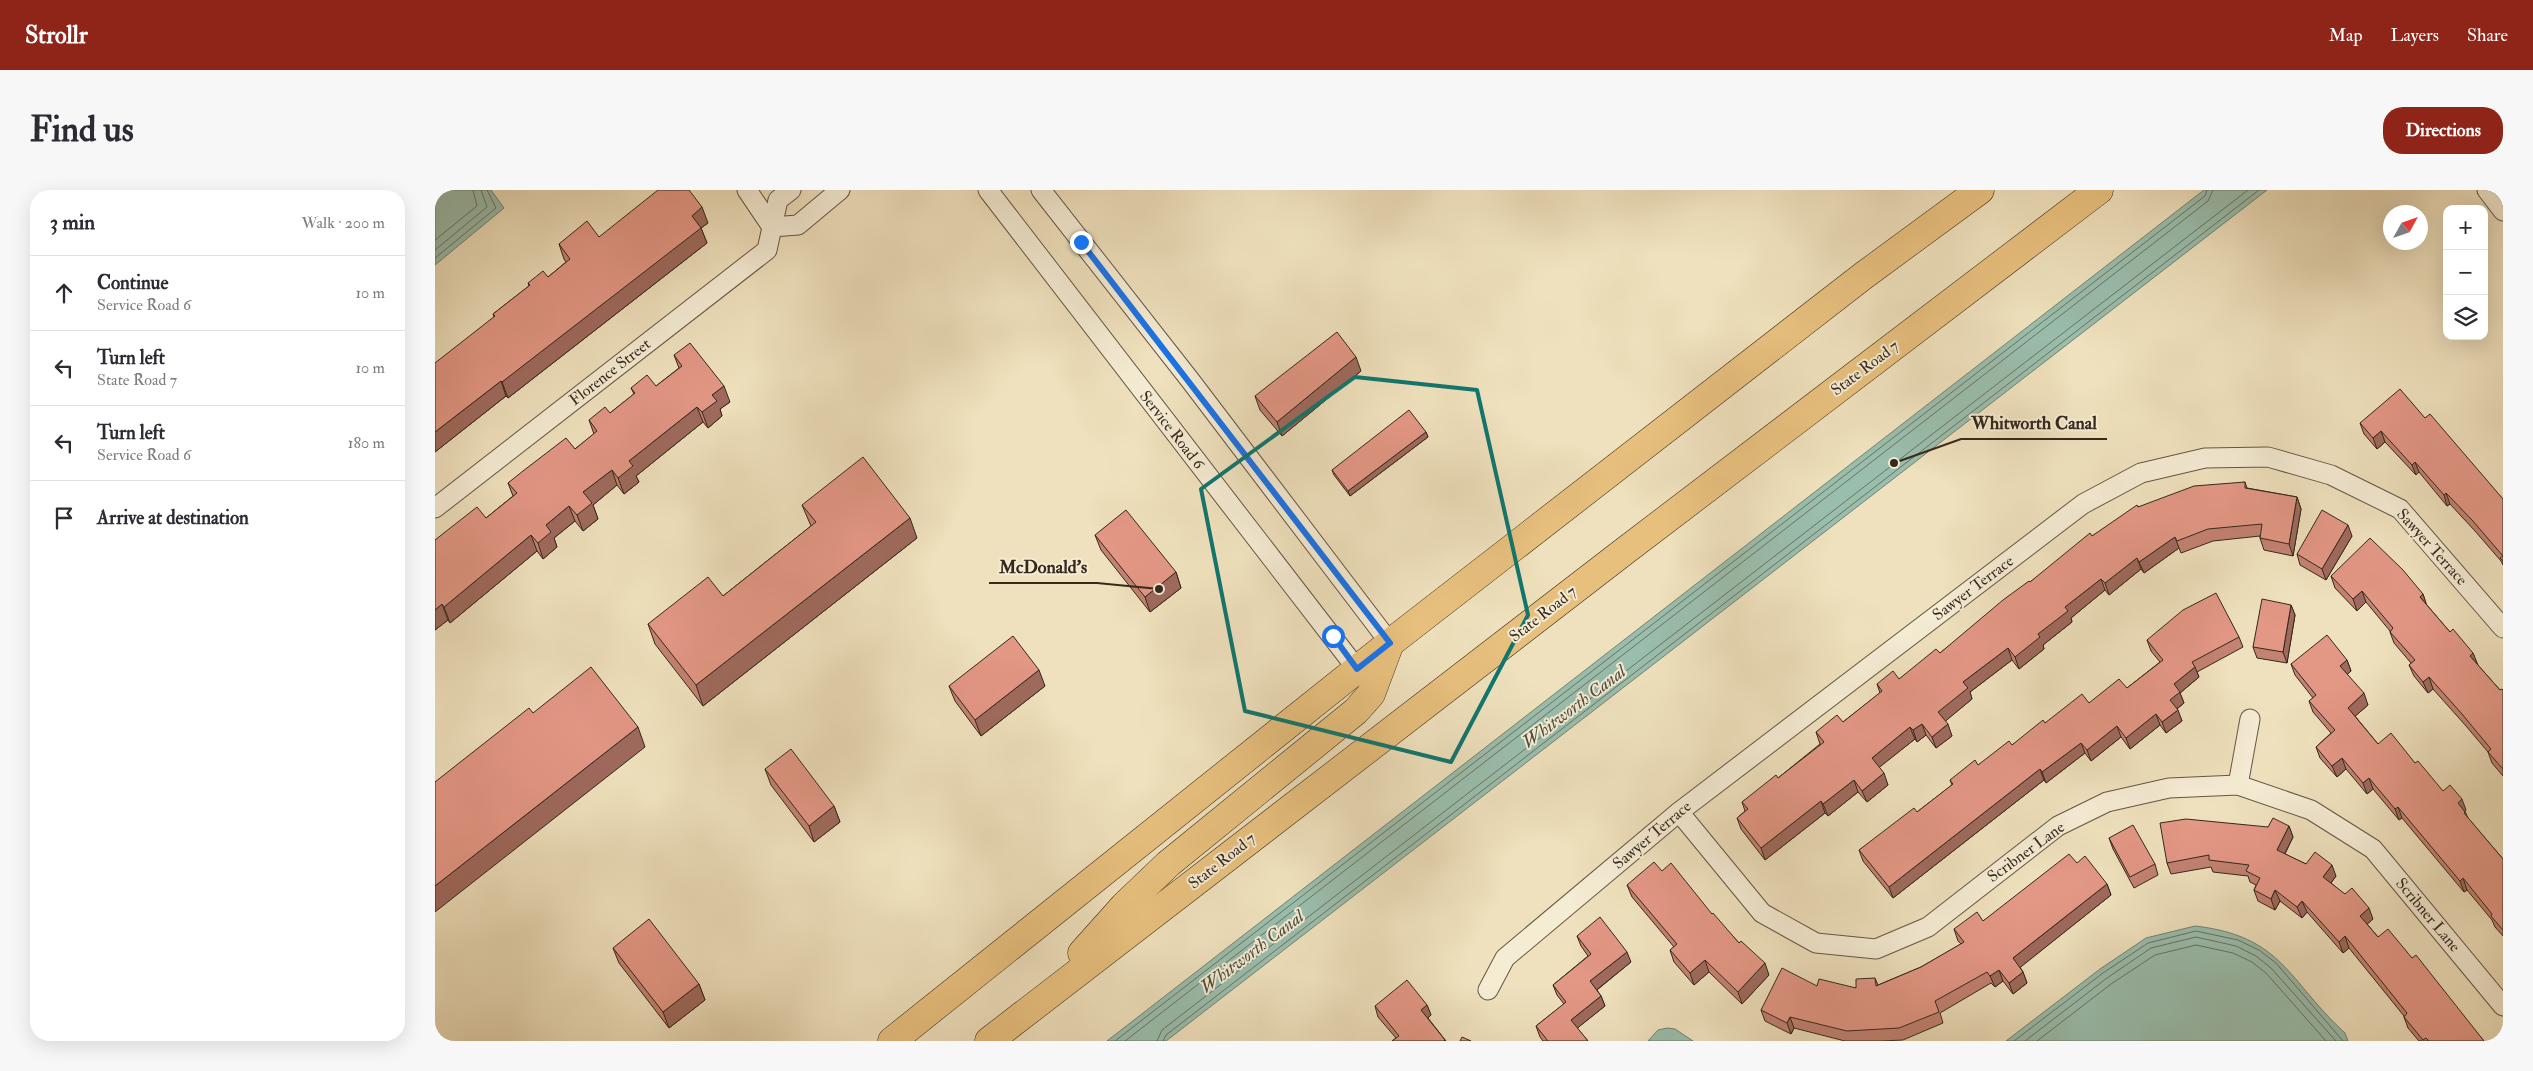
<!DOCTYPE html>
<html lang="en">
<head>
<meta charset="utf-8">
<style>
	:root { --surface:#fff; --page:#f7f7f7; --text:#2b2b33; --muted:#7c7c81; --line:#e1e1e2; --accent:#8f2418 }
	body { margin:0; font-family:"IM FELL Double Pica",serif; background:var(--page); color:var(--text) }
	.controls { position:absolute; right:15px; top:15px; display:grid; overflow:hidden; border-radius:10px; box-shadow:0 5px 20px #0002 }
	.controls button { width:45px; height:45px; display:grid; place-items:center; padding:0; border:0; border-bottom:1px solid var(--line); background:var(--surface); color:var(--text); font:25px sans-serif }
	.compass { position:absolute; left:1948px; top:15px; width:45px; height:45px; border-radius:50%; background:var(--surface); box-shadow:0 5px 20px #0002; rotate:50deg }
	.stop { position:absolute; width:15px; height:15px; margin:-11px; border:4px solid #1a73e8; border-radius:50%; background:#fff }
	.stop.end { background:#1a73e8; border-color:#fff; box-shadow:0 1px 5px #0008 }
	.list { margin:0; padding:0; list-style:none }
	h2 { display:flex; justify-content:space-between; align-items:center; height:65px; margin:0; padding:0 20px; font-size:21px }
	h2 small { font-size:16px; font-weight:400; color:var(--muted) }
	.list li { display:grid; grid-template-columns:32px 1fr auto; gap:15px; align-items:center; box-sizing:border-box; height:75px; padding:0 20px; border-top:1px solid var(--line) }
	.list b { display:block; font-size:19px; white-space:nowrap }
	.list p { margin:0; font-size:16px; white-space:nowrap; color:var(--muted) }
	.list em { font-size:16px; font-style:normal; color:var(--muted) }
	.icon { flex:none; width:28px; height:28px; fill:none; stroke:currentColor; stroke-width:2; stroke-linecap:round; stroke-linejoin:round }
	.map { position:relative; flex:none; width:2068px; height:851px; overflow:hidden; border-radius:20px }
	header { display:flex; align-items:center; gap:30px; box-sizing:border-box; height:70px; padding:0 25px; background:var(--accent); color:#fff }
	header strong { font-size:24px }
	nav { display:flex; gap:28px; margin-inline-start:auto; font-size:18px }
	.intro { display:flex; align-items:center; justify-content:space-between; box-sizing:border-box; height:120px; padding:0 30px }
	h1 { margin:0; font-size:35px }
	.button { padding:12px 22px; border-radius:20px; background:var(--accent); color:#fff; font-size:18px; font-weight:700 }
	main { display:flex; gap:30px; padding:0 30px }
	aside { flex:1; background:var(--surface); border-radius:20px; box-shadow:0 5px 20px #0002 }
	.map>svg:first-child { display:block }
</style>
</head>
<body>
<header>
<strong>Strollr</strong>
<nav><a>Map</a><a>Layers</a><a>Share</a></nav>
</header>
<div class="intro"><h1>Find us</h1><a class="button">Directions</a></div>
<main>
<aside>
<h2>3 min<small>Walk · 200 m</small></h2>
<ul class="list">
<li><svg class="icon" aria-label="ahead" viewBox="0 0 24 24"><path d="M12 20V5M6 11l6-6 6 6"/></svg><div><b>Continue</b><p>Service Road 6</p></div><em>10 m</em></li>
<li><svg class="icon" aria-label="left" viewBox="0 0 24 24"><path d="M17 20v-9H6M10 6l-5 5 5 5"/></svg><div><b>Turn left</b><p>State Road 7</p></div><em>10 m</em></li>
<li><svg class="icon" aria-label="left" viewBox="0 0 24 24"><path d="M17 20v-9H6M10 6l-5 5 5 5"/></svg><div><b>Turn left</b><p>Service Road 6</p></div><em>180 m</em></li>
<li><svg class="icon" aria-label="arrive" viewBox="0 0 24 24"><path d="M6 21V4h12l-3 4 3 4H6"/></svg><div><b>Arrive at destination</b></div></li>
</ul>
</aside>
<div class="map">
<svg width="2068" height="851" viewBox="0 0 2068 851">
	<rect width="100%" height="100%" fill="#efe1bd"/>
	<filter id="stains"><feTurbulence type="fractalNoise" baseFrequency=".004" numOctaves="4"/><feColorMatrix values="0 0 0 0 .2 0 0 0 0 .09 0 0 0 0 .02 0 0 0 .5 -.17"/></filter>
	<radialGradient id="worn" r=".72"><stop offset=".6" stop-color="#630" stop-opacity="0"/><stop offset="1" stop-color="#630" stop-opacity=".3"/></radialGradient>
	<g fill="#9abead" stroke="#728273">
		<polygon points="0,0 56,0 69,18 0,75"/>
		<polygon points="1769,0 1832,0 731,851 672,851"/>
		<path d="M1760,736c88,10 93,55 150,107l3,8h-342l94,-72 46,-31z"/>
		<polygon points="1232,838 1240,839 1258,851 1213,851 1223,840"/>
	</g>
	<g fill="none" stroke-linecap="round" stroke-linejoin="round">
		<g stroke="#687364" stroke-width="1">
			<polyline points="0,50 42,16 38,0"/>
			<polyline points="0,60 52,17 46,0"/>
			<polyline points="0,68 61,18 52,0"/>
			<polyline points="680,851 1770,6 1772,0"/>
			<polyline points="690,851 1773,11 1778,0"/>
			<polyline points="722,851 727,840 1813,0"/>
			<polyline points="728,851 731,845 1824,0"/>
			<polyline points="1579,851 1668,783 1713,753 1761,741 1803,750 1824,760 1841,773 1908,851"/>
			<polyline points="1590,851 1672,788 1716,758 1761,747 1801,756 1821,766 1836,778 1901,851"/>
			<polyline points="1602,851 1676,794 1720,765 1761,755 1798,763 1817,772 1831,783 1891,851"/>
		</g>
		<g stroke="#645644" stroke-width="21">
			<g id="street">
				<polyline points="312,0 337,37"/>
				<polyline points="553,0 922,479"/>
				<polyline points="606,0 755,190 955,453"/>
				<polyline points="2052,0 2068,21"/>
				<polyline points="337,37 363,35 405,0"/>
				<polyline points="0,318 332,60 343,10 356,0"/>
				<polyline points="1803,595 1815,529"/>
				<polyline points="1244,622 1327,723 1381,753 1441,759 1493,737 1623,636 1672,612 1734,598 1803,595 1876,620 1938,659 2068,816"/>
				<polyline points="1053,800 1070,768 1244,622 1648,314 1706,283 1770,268 1833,267 1896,285 1965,319 2068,438"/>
			</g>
		</g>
		<g stroke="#35281c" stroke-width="29">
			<g id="primary">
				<polyline points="647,763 689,716 733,674 921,521 936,504 955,453"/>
				<polyline points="457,851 955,453 1428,86 1545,0"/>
				<polyline points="554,851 1191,360 1664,0"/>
			</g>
		</g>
		<use href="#street" stroke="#f5ecd4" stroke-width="19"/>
		<use href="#primary" stroke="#e8c07e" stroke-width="28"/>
	</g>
	<g fill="#c38272" stroke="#35281c">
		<polygon points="273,33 266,38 272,53 73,208 71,206 0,262 59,127 58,124 94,96 93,93 113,87 131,72 129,69 124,54 164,47"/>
		<polygon points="239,165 295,212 285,219 287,226 273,238 268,232 201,286 204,292 189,304 182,295 158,315 163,329 148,341 140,331 119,348 122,357 108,369 102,361 15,433 13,430 0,440 0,350 51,328 78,306 73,293 140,259 159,244 154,230 175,223 199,204 196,198 221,196 244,178"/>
		<polygon points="926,181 847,246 825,220 820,206"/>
		<polygon points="1990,228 2068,309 2068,375 2066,371 2040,341 2015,314 2012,316 1984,282 1981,285 1950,252 1942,259 1929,244 1925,233"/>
		<polygon points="991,242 993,247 915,306 899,285 897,280"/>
		<polygon points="1810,292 1812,298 1862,307 1866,319 1858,366 1829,360 1825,348 1825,346 1778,351 1746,363 1744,358 1709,383 1706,379 1674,405 1670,400 1636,428 1637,432 1608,455 1609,459 1584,479 1577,470 1535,502 1537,509 1510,531 1517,546 1501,558 1491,545 1482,552 1480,549 1444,577 1453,595 1432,612 1423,602 1393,626 1390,623 1330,670 1306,639 1302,628 1310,621 1307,612 1343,588 1385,554 1381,542 1408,532 1445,503 1442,494 1464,489 1505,463 1595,392 1657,346 1703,317"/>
		<polygon points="367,315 482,348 268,516 220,454 213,434 288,406 376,336"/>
		<polygon points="660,345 741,382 746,398 715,422 666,360"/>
		<polygon points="1917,346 1891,390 1865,375 1862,364"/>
		<polygon points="1896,386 1988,404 1991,414 2015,442 2038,463 2042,474 2065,500 2068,500 2068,586 2057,573 2053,562 2031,536 1998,499 1993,503 1979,486 1974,475 1976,473 1959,453 1955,442 1955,441 1931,412 1922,421 1900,398"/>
		<polygon points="1856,415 1860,425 1852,473 1822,468 1818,457"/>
		<polygon points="1804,447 1808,457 1762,482 1764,487 1745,503 1749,513 1742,519 1747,531 1731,543 1725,535 1695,559 1686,547 1656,571 1650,563 1611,593 1609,590 1458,708 1428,671 1424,660 1482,622 1517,595 1515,590 1543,575 1577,555 1610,533 1654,513 1692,498 1725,472 1716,461 1712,450"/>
		<polygon points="1912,470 1916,481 1912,484 1933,515 1920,526 1943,554 1980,573 2008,601 2031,620 2030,621 2033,628 2068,669 2068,746 2060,737 2057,730 2032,700 2029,702 1967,628 1964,630 1938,599 1932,604 1911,579 1902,587 1885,568 1881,557 1896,543 1878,522 1874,511 1878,508 1860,485 1856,474"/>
		<polygon points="514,496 610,496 546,546 520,511"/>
		<polygon points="330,579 399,616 405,632 379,652 336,595"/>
		<polygon points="1854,636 1858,647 1850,664 1871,674 1901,686 1896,693 1938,729 1932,734 1943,747 1977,768 2049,851 1984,851 1973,838 1969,827 1969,826 1914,758 1908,763 1872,722 1867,728 1845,711 1840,720 1823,711 1819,700 1821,695 1815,692 1813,686 1778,682 1776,677 1736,684 1732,673 1833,637"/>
		<polygon points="1674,648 1720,674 1723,685 1699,698 1678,659"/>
		<polygon points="1642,673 1672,694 1676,705 1585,777 1588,782 1592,793 1578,804 1568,791 1560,797 1556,793 1505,823 1508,833 1468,850 1446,851 1410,851 1359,838 1356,844 1330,831 1326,820 1382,796 1421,798 1440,788 1443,795 1486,777 1526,754 1523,751 1519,739 1548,731"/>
		<polygon points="1227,681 1277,724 1334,785 1307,814 1274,782 1259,795 1239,772 1235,760 1239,757 1197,707 1192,695"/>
		<polygon points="1142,746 1196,772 1162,800 1166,806 1170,816 1142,838 1153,851 1108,851 1105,847 1101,836 1129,814 1122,805 1118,795 1153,766 1146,756"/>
		<polygon points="178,758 264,794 270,810 234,838 184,773"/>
		<polygon points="992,815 996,825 993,828 1011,851 957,851 961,848 943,827 940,816"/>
	</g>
	<g fill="#9f6a5d" stroke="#35281c">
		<polygon points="267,17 273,33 266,38 272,53 73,208 67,192"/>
		<polygon points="921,167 926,181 847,246 842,232"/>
		<polygon points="66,191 71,206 0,262 0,242"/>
		<polygon points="289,196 295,212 285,219 287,226 273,238 267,222 277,205"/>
		<polygon points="262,217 268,232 201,286 204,292 189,304 183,288 194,271"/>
		<polygon points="1946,241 1950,252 1942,259 1938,248"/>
		<polygon points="991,242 993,247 915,306 913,301"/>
		<polygon points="1980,272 1984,282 1981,285 1977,275"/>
		<polygon points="177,280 182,295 158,315 163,329 148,341 142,325 148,302"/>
		<polygon points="2011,303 2015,314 2012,316 2009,305"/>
		<polygon points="1862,307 1866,319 1858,366 1854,354"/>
		<polygon points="134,316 140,331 119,348 122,357 108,369 103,353 111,335"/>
		<polygon points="475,328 482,348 268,516 261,495"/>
		<polygon points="1913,335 1917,346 1891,390 1887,379"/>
		<polygon points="96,345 102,361 15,433 9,417"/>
		<polygon points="1740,347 1744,358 1709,383 1704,372"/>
		<polygon points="1702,368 1706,379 1674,405 1670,393"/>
		<polygon points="741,382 746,398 715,422 710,407"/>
		<polygon points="1666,389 1670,400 1636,428 1637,432 1608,455 1609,459 1584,479 1580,467 1630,417"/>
		<polygon points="1927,401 1931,412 1922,421 1918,409"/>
		<polygon points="1988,404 1992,416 1985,407"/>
		<polygon points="7,414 13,430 0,440 0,420"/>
		<polygon points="1856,415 1860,425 1852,473 1848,462"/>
		<polygon points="1573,458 1577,470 1535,502 1537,509 1507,534 1503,522 1528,492"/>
		<polygon points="2038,463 2043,475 2035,466"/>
		<polygon points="1912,470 1916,481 1909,487 1905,476"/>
		<polygon points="1760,477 1764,487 1745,503 1749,513 1739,521 1735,510 1739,494"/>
		<polygon points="604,480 610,496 546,546 540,530"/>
		<polygon points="1994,487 1998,499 1993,503 1988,492"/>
		<polygon points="1929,503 1933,515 1917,529 1913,518"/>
		<polygon points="1743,520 1747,531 1731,543 1727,532"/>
		<polygon points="1721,524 1725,535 1695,559 1691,548"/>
		<polygon points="1487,534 1491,545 1482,552 1478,540"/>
		<polygon points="1513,534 1517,546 1501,558 1497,547"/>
		<polygon points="1682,536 1686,547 1656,571 1652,560"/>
		<polygon points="203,537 210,557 0,722 0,696"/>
		<polygon points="1475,537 1480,549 1441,580 1437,568"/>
		<polygon points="1646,553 1650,563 1611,593 1607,582"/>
		<polygon points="1907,568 1911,579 1902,587 1897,576"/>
		<polygon points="1605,579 1609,590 1458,708 1454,697"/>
		<polygon points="1449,583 1453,595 1432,612 1427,601"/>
		<polygon points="1934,588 1938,599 1932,604 1928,593"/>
		<polygon points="1419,590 1423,602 1393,626 1388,614"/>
		<polygon points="2027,609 2031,620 2027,624 2023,613"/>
		<polygon points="1386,611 1390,623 1330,670 1326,658"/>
		<polygon points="399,616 405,632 379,652 374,636"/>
		<polygon points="1963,617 1967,628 1964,630 1960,619"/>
		<polygon points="1854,636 1858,647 1846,671 1842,660"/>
		<polygon points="1897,675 1901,686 1892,698 1888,687"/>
		<polygon points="2028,688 2032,700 2029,702 2025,691"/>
		<polygon points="1672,694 1676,705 1582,780 1578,768"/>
		<polygon points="1840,700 1845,711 1840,720 1836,709"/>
		<polygon points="1867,711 1872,722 1867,728 1862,717"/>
		<polygon points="1934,718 1938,729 1929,737 1925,726"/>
		<polygon points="1910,746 1914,758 1908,763 1904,752"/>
		<polygon points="1192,762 1196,772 1159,802 1155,791"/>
		<polygon points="1270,770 1274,782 1259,795 1255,783"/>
		<polygon points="1330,773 1334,785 1307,814 1303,802"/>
		<polygon points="1564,780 1568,791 1560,797 1555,786"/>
		<polygon points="1588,782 1592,793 1578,804 1574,793"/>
		<polygon points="264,794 270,810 234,838 228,822"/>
		<polygon points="1166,806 1170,816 1140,840 1136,830"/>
		<polygon points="992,815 996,825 990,830 986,820"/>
		<polygon points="1355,827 1359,838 1356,844 1352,833"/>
	</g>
	<g fill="#e39785" stroke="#35281c">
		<polygon points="223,0 254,0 267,17 257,26 266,38 67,192 66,191 0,242 0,173 60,126 58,124 95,95 93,93 108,81 113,87 135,69 124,54 152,31 164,47"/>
		<polygon points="902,142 921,167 842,232 820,206"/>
		<polygon points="255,153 289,196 277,205 282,211 267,222 262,217 194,271 198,276 183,288 177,280 148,302 157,313 142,325 134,316 111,335 116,342 103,353 96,345 9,417 7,414 0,420 0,350 42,317 51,328 82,303 73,293 88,281 131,248 140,259 162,241 154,230 170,217 175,223 200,203 196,198 212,185 221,196 247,176 239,165"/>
		<polygon points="1965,199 1990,228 1995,224 2068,309 2068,371 2065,368 2068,366 2037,330 2011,303 2009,305 1980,272 1977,275 1946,241 1938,248 1925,233"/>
		<polygon points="974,220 991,242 913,301 897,280"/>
		<polygon points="428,267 475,328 261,495 213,434 273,387 288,406 381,332 367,315"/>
		<polygon points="1810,292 1810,298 1862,307 1854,354 1825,348 1827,334 1773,339 1742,351 1740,347 1704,372 1702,368 1670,393 1666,389 1630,417 1633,421 1603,444 1605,447 1580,467 1573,458 1528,492 1533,498 1503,522 1513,534 1497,547 1487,534 1478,540 1475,537 1437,568 1449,583 1427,601 1419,590 1388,614 1386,611 1326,658 1302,628 1313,619 1307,612 1341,585 1343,588 1389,552 1381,542 1402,525 1408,532 1447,501 1442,494 1458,481 1464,489 1501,459 1505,463 1568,410 1594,391 1595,392 1655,343 1657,346 1702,315 1703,317 1759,296"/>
		<polygon points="691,320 741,382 710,407 660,345"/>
		<polygon points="1887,320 1913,335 1887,379 1862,364"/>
		<polygon points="1935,348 1968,380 1988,404 1985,407 2015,442 2018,439 2038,463 2035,466 2065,500 2067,499 2068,500 2068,579 2053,562 2056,559 2027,524 1994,487 1988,492 1974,475 1980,470 1955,442 1958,438 1927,401 1918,409 1896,386"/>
		<polygon points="1781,403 1804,447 1757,472 1760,477 1739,494 1745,502 1735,510 1743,520 1727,532 1721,524 1691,548 1682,536 1652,560 1646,553 1607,582 1605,579 1454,697 1424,660 1479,618 1482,622 1518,594 1515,590 1540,570 1543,575 1574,551 1577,555 1608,530 1610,533 1647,504 1654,513 1684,489 1692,498 1728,470 1712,450 1748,420"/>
		<polygon points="1827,409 1856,415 1848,462 1818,457"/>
		<polygon points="1892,445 1912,470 1905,476 1929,503 1913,518 1943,554 1956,543 1980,573 1983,571 2008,601 2015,595 2027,609 2023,613 2030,622 2029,623 2068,669 2068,740 2056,726 2057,724 2028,688 2025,691 1963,617 1960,619 1934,588 1928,593 1907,568 1897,576 1881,557 1900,540 1874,511 1881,505 1856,474"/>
		<polygon points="578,446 604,480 540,530 514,496"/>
		<polygon points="156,477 203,537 0,696 0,592 94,518 98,523"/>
		<polygon points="356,559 399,616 374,636 330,579"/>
		<polygon points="1838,628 1854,636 1842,660 1871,674 1880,662 1897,675 1888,687 1910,704 1917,698 1934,718 1925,726 1943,747 1953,739 1977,768 1981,765 2049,851 1994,851 1991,848 1988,850 1969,827 1972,823 1910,746 1904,752 1867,711 1862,717 1840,700 1836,709 1819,700 1825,688 1811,681 1814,675 1774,670 1774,665 1732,673 1725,633 1751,629 1833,637"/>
		<polygon points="1698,635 1720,674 1695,687 1674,648"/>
		<polygon points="1634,664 1642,673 1650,666 1672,694 1578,768 1588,782 1574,793 1564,780 1555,786 1552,782 1500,811 1504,822 1464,838 1412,841 1355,827 1352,833 1326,820 1347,778 1382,796 1384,789 1421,798 1421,789 1440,788 1441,796 1486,777 1529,752 1519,739 1542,722 1548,731"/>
		<polygon points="1219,672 1227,681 1236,673 1277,724 1278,723 1304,753 1306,751 1330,773 1303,802 1270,770 1255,783 1235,760 1242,754 1192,695"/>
		<polygon points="1165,727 1192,762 1155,791 1166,806 1136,830 1153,851 1113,851 1101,836 1131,812 1118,795 1156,764 1142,746"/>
		<polygon points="214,729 264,794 228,822 178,758"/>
		<polygon points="972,790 992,815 986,820 1010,850 1009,851 957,851 964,846 940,816"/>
		<polygon points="1027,847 1036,851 1025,851"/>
	</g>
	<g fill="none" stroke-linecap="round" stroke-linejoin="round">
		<polyline stroke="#1a73e8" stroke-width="6" points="646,52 955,453 922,479 898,446"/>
	</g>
	<path fill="none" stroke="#0f766e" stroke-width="4" stroke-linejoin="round" d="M920,187l122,13 51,225 -77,147 -206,-51 -44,-222z"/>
	<g text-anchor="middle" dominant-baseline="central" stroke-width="4" stroke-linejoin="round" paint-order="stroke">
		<g font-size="16" fill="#35281c" stroke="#f5ecd4">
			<text transform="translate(1430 178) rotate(-37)">State Road 7</text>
			<text transform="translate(175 182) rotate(-38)">Florence Street</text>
			<text transform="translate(737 240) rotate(52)">Service Road 6</text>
			<text transform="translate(1997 357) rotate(48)">Sawyer Terrace</text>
			<text transform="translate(1538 398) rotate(-37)">Sawyer Terrace</text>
			<text transform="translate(1108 424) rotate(-38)">State Road 7</text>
			<text transform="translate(1217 645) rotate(-40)">Sawyer Terrace</text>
			<text transform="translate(1591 662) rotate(-36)">Scribner Lane</text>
			<text transform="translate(787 671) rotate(-38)">State Road 7</text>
			<text transform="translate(1993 725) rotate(50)">Scribner Lane</text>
		</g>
		<g font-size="18" font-style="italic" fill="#4e4e40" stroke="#f5ecd4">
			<text transform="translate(1139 517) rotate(-37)">Whitworth Canal</text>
			<text transform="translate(817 762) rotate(-37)">Whitworth Canal</text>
		</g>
	</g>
	<path fill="none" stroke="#35281c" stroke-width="2" d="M1459 273L1526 249H1672M724 399L662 393H554"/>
	<g fill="#35281c" stroke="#f5ecd4" stroke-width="2">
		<circle cx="1459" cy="273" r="5"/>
		<circle cx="724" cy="399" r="5"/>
	</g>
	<g font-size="18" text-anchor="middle" font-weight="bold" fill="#35281c" stroke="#f5ecd4" stroke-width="4" stroke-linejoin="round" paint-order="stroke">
		<text x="1599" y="239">Whitworth Canal</text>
		<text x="608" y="383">McDonald's</text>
	</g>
	<rect width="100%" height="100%" filter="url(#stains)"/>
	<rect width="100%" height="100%" fill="url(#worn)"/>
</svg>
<div class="controls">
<button>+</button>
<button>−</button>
<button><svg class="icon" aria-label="layers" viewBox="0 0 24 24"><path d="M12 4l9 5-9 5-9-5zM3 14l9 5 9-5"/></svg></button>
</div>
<svg class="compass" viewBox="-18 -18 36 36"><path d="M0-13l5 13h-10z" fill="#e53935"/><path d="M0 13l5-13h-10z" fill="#7c7c81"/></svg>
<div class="stop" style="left:898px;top:446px"></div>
<div class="stop end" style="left:646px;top:52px"></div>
</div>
</main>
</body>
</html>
